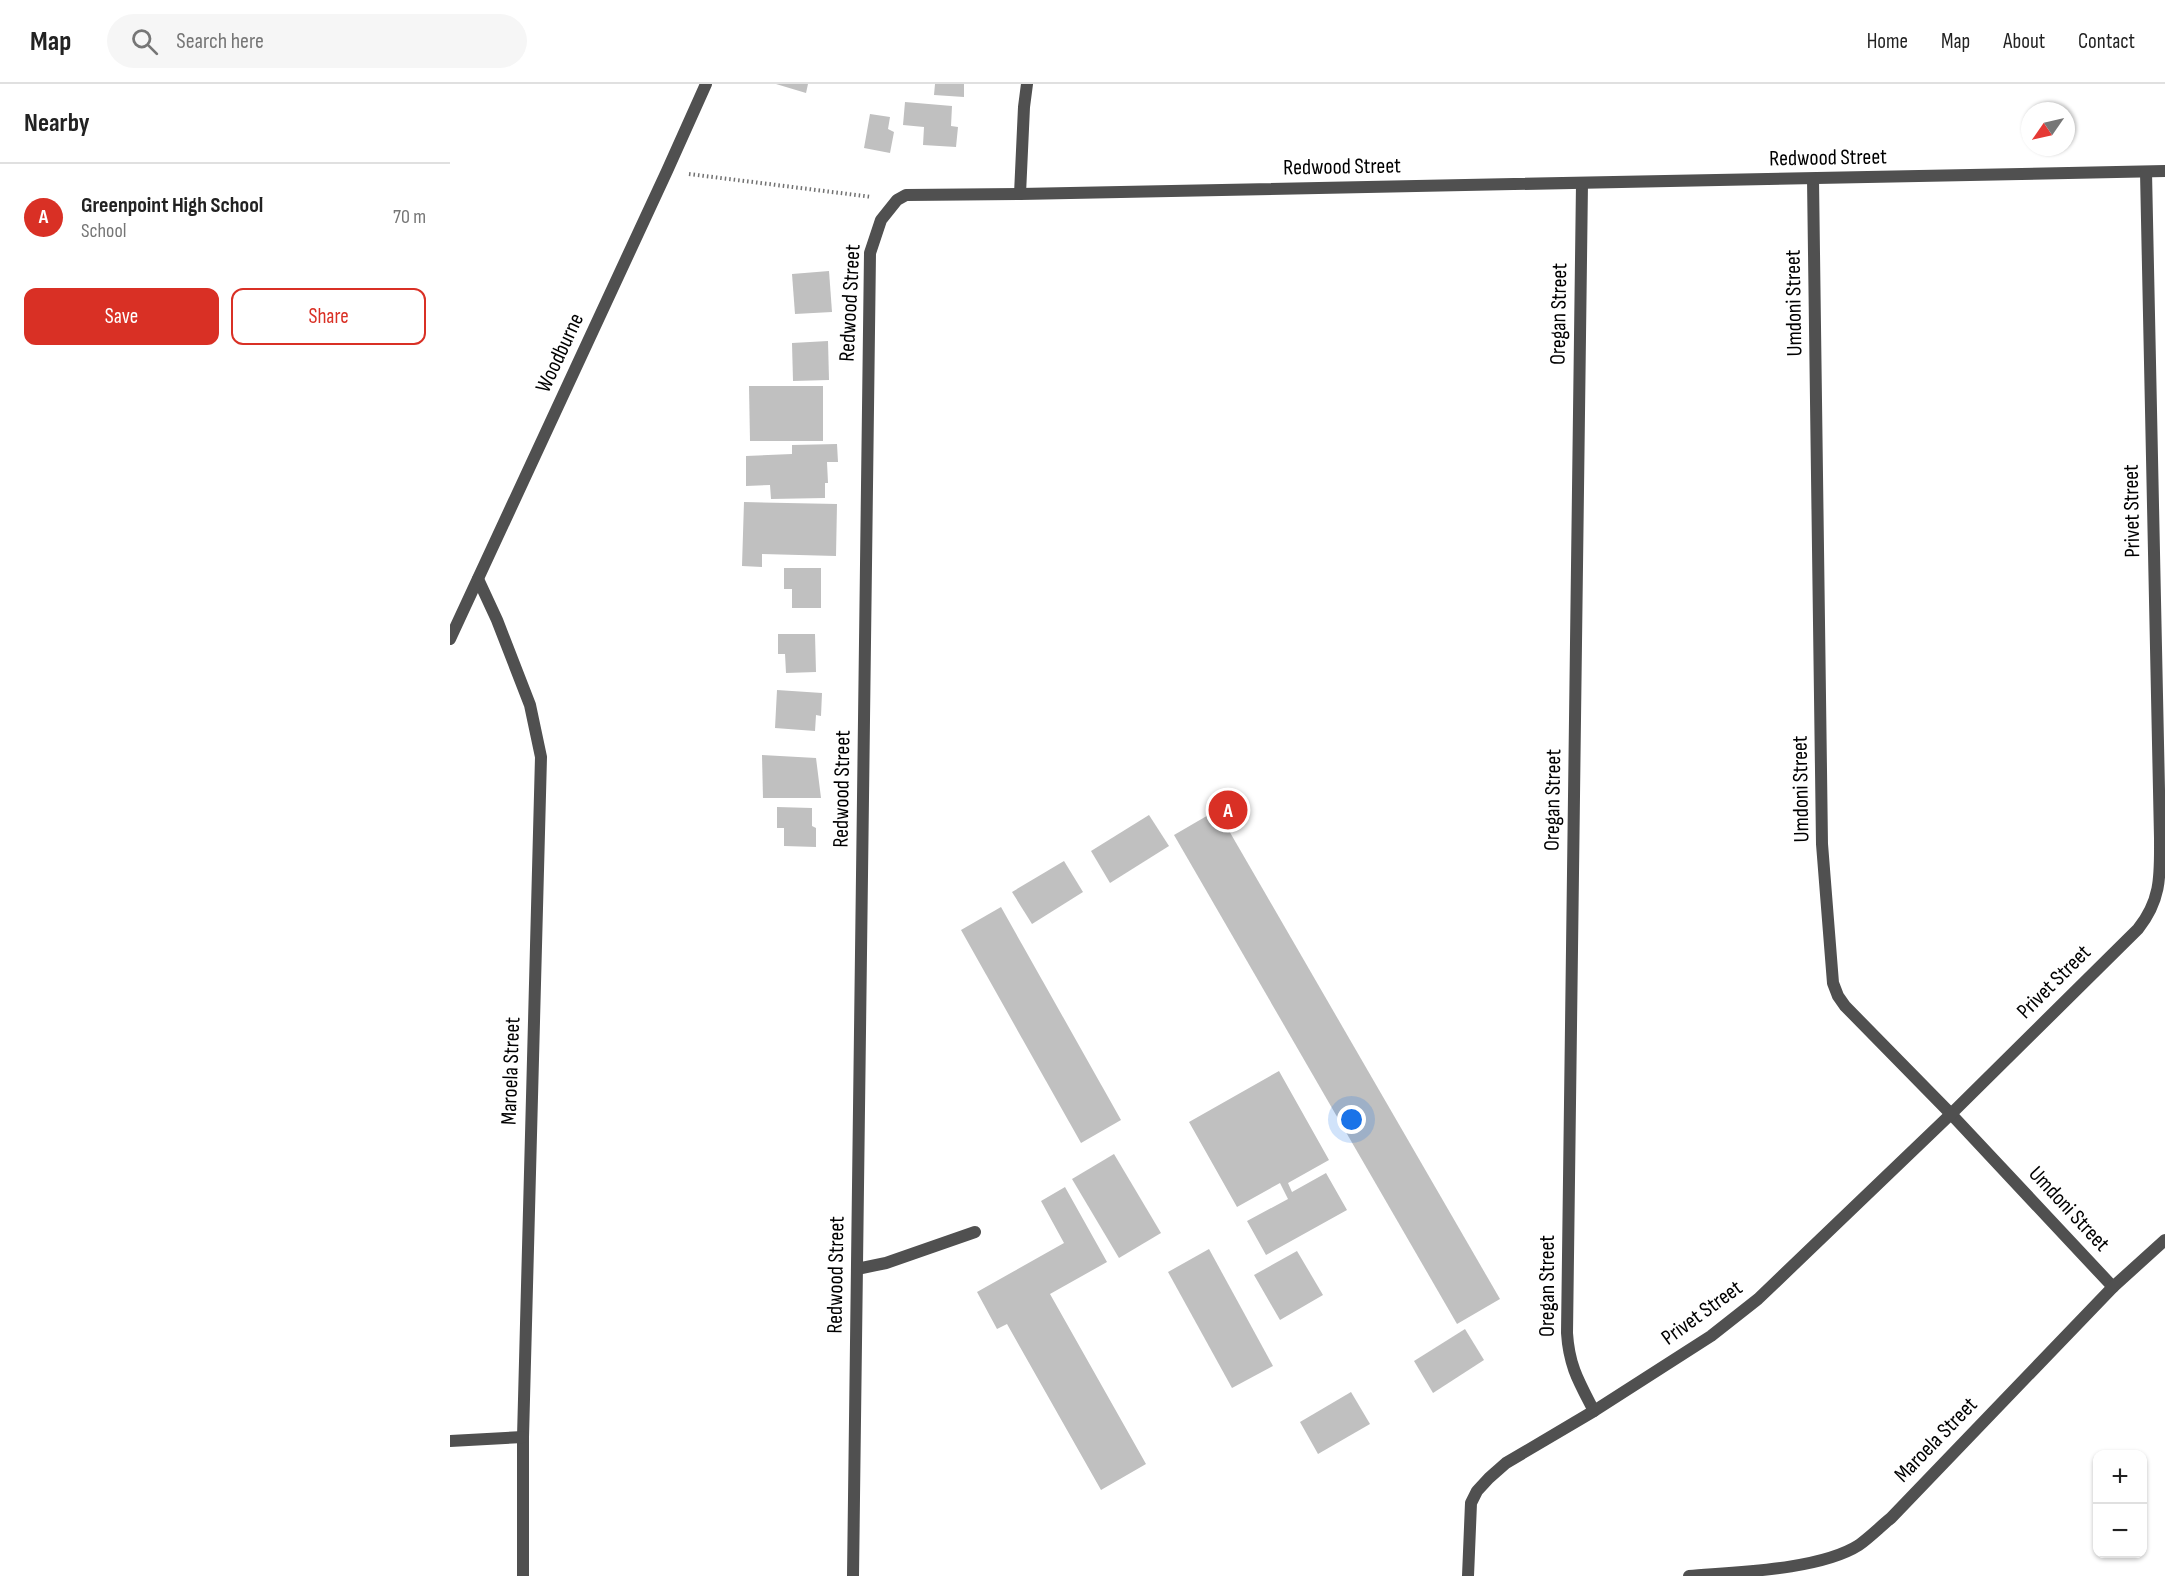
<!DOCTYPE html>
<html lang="en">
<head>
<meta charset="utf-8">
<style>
	:root { --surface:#fff; --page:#f6f6f6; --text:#222; --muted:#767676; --line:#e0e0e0; --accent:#d93025 }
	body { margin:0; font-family:"Sofia Sans Condensed",sans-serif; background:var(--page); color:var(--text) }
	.controls { position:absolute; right:18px; bottom:18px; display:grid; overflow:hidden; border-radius:12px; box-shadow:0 2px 4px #0004 }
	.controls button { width:54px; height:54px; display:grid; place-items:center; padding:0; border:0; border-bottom:2px solid var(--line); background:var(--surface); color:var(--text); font:30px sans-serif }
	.compass { position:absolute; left:1571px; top:18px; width:54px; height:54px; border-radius:50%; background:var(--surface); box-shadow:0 2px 4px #0004; rotate:236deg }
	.you { position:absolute; left:902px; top:1036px; width:21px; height:21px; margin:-15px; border:4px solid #fff; border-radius:50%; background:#1a73e8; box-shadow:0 0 0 9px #1a73e833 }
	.badge { display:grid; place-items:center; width:39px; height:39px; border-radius:50%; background:var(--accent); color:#fff; font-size:20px; font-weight:700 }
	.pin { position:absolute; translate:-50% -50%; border:3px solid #fff; box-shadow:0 2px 6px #0006 }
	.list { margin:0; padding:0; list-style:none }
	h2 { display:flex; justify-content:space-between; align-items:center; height:78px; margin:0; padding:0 24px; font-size:26px }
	h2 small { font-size:20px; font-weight:400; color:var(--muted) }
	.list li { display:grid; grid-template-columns:39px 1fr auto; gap:18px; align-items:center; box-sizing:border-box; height:108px; padding:0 24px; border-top:2px solid var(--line) }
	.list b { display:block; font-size:22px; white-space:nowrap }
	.list p { margin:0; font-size:20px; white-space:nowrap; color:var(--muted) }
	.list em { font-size:20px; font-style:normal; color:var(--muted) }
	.actions { display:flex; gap:12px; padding:18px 24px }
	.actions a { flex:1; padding:14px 0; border:2px solid var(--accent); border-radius:12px; text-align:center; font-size:21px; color:var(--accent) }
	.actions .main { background:var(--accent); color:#fff }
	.icon { flex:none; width:33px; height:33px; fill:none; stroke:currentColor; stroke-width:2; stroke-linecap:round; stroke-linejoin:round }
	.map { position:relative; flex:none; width:1715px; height:1492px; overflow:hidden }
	header { display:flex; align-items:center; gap:36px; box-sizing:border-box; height:84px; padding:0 30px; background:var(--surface); border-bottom:2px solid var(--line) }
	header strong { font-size:28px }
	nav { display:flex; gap:33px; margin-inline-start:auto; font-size:21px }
	.search { width:420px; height:54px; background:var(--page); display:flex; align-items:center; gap:15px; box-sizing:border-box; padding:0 21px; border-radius:33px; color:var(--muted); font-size:22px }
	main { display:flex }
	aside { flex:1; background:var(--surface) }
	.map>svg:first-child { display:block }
</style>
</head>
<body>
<header>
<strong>Map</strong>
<div class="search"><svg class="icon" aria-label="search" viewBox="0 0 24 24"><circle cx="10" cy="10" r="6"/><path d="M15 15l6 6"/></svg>Search here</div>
<nav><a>Home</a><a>Map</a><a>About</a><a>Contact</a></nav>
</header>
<main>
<aside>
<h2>Nearby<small></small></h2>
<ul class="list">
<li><span class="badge">A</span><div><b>Greenpoint High School</b><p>School</p></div><em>70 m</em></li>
</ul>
<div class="actions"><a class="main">Save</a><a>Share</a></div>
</aside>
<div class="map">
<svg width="1715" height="1492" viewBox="0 0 1715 1492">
	<rect width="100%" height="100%" fill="#fff"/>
	<g fill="#c0c0c0">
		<polygon points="326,0 358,0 356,9"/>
		<polygon points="485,0 514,0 514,13 484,11"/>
		<polygon points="455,18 502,22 501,42 508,43 506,63 473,61 474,43 453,41"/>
		<polygon points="420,30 440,33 438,45 444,48 440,69 414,64"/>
		<polygon points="379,187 382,228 345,230 342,190"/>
		<polygon points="378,257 379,296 343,297 342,259"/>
		<polygon points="299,302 373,302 373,357 300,357"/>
		<polygon points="387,360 388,378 377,378 378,399 375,399 375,414 321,415 320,401 296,402 296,372 342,370 342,361"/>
		<polygon points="294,418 387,420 386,472 312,470 312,483 292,482"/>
		<polygon points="334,484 371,484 371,524 342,524 342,505 334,505"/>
		<polygon points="328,550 365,550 366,588 336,589 335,570 328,570"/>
		<polygon points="327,606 372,609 371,632 366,631 365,647 325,644"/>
		<polygon points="312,671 366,674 371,714 313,714"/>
		<polygon points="327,723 362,724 362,742 366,744 366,763 334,762 334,744 327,744"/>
		<polygon points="767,726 1050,1215 1007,1240 724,751"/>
		<polygon points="699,731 719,762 660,799 641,767"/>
		<polygon points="614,777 633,808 582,840 562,808"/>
		<polygon points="551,823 671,1036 631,1059 511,846"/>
		<polygon points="829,987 879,1076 838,1099 842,1108 876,1089 897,1126 816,1171 797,1137 838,1115 830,1099 787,1123 739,1038"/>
		<polygon points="664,1070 711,1149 669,1174 622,1095"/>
		<polygon points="615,1103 657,1178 600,1210 696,1380 651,1406 557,1240 547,1245 527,1208 614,1159 591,1117"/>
		<polygon points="759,1165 823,1282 782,1304 718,1188"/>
		<polygon points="847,1167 873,1211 830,1236 804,1191"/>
		<polygon points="1015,1245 1034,1276 983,1309 964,1277"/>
		<polygon points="901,1308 920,1340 868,1370 850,1338"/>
	</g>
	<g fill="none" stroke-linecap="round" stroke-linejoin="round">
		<polyline stroke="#727272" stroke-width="4" stroke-dasharray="1.5 3" stroke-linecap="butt" points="239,90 422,113"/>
		<polyline stroke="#505050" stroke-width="12" points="407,1185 436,1179 525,1148"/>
		<g stroke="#505050" stroke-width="12">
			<polyline points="1363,95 1372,760 1383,899 1388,912 1395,922 1501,1030 1663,1203"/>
			<path d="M1132,99l-15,1150c2,33 12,49 27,78"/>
			<polyline points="570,110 574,23 577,0"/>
			<polyline points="28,495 47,536 80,621 91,673 73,1353 73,1492"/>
			<polyline points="0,555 217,87 256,0"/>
			<polyline points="0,1357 73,1353"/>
			<polyline points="403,1492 420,169 431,136 447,116 456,111 570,110 1715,87"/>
			<path d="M1018,1492l3,-73 6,-12 12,-13 17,-15 88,-52 117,-75 47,-37 193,-185 187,-185c24,-30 22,-55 22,-91l-14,-666"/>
			<path d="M1239,1492c47,-4 131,-6 170,-31 11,-8 21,-18 32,-27l222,-231 52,-47"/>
		</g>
	</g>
	<g text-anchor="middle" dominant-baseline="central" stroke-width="4.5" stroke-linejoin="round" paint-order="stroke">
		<g font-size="22" fill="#000" stroke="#fff">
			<text transform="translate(1378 74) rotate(-1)">Redwood Street</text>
			<text transform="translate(892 83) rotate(-1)">Redwood Street</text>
			<text transform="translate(400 219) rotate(-87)">Redwood Street</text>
			<text transform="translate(1344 219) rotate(-91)">Umdoni Street</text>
			<text transform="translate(1109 230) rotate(-89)">Oregan Street</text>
			<text transform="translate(110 269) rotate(-65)">Woodburne</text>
			<text transform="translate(1682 427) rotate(-91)">Privet Street</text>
			<text transform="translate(392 705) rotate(-89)">Redwood Street</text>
			<text transform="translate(1351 705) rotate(-91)">Umdoni Street</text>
			<text transform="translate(1103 716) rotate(-89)">Oregan Street</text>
			<text transform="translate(1604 898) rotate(-45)">Privet Street</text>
			<text transform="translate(61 987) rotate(-88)">Maroela Street</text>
			<text transform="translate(1619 1125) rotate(47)">Umdoni Street</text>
			<text transform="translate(386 1191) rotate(-89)">Redwood Street</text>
			<text transform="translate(1097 1202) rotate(-90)">Oregan Street</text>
			<text transform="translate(1252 1229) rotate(-36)">Privet Street</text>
			<text transform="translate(1486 1356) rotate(-46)">Maroela Street</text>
		</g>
	</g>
</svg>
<div class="controls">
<button>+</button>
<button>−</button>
</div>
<svg class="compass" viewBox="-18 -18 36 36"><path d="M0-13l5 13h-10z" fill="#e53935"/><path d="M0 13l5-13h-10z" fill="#767676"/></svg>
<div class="you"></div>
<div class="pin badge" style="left:778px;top:726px">A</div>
</div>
</main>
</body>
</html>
